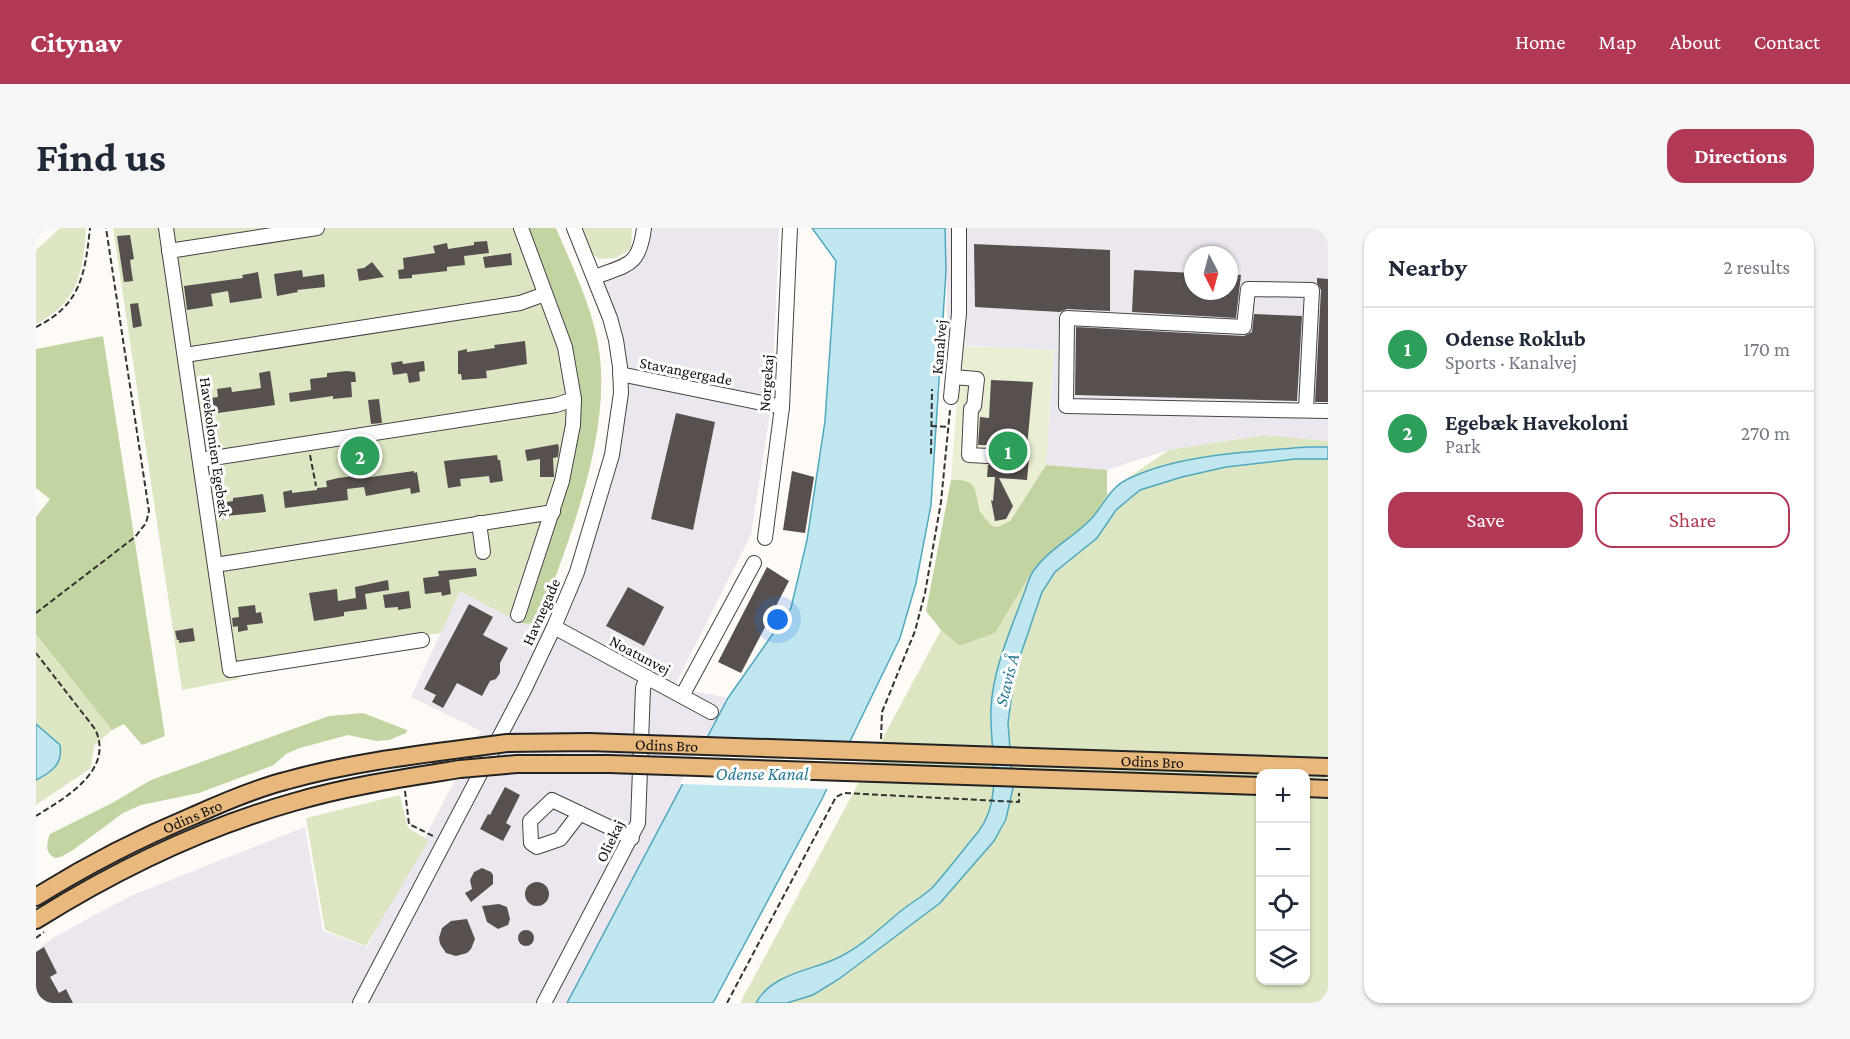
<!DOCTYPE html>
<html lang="en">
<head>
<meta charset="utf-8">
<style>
	:root { --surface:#fff; --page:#f6f6f7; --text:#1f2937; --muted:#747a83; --line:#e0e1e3; --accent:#b13956 }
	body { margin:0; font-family:"Crimson Pro",serif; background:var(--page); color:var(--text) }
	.controls { position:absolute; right:18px; bottom:18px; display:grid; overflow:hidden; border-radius:12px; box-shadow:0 2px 4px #0004 }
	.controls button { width:54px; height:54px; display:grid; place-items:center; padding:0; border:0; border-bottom:2px solid var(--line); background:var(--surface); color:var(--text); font:30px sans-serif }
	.compass { position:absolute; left:1148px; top:18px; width:54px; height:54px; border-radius:50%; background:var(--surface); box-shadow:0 2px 4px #0004; rotate:174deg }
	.you { position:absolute; left:742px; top:392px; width:21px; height:21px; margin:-15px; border:4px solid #fff; border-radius:50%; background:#1a73e8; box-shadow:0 0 0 9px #1a73e833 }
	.badge { display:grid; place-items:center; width:39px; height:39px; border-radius:50%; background:var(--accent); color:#fff; font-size:20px; font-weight:700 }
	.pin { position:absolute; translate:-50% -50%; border:3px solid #fff; box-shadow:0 2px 6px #0006 }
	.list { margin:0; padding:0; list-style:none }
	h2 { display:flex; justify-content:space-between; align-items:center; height:78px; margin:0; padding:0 24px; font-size:26px }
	h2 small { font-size:20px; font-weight:400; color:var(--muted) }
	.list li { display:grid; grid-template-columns:39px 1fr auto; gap:18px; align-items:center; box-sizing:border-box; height:84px; padding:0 24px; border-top:2px solid var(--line) }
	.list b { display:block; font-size:22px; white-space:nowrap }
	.list p { margin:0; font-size:20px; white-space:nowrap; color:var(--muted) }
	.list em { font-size:20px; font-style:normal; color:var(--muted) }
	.actions { display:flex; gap:12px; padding:18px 24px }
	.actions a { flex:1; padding:14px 0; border:2px solid var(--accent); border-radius:18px; text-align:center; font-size:21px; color:var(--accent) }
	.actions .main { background:var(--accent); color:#fff }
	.icon { flex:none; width:33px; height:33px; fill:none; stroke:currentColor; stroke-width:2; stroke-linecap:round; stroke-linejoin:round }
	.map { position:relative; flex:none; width:1292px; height:775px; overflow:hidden; border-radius:18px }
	header { display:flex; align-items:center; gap:36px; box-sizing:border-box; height:84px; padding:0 30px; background:var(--accent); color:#fff }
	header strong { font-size:28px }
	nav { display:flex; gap:33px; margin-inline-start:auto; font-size:21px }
	.intro { display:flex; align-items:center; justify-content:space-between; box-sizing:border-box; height:144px; padding:0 36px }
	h1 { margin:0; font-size:42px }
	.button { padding:15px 27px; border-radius:18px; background:var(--accent); color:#fff; font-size:21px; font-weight:700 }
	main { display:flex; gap:36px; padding:0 36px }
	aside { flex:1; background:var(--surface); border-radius:18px; box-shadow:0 2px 4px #0004 }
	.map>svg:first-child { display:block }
</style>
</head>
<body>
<header>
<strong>Citynav</strong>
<nav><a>Home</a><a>Map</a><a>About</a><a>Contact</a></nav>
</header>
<div class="intro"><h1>Find us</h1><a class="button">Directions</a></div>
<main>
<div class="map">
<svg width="1292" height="775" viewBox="0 0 1292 775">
	<rect width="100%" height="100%" fill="#fefbf6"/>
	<g fill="#ece7ee" fill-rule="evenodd">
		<polygon points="614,0 743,0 736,172 715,307 638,459 692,470 531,775 0,775 0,722 20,708 94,668 269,599 287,703 331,719 445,503 375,469 424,363 484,395 525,397 549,345 583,222 589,155 584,101 566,52 597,38 609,25"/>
		<path d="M909,0h383v213l-64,-6 -95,15 -62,20 -61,-5 8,-115 -106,-5zM1157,27h36v36h-36z"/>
	</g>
	<g fill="#dce6c2" fill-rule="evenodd">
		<path d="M24,0h26c-3,44 -7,74 -50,96v-74z"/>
		<polygon points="77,0 491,0 537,142 528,268 501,354 484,395 424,363 405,405 203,436 203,451 146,462"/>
		<polygon points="545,0 596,0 595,21 580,30 562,31 555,24"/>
		<path d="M1228,207l64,6v562h-588l201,-373 19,16 35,-13 38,-63 26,-24 22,-16 15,-17 11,-18 19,-16 43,-29zM1224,546h46v206h-46z"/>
		<polygon points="0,408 76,502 58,518 55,540 0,577"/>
		<polygon points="364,567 372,600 393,612 330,718 289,702 270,590"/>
	</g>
	<g fill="#c3d4a3">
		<path d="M491,0h29c16,38 35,76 42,116 16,86 -30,199 -60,280l-17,-1 16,-41 27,-86 14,-73z"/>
		<polygon points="67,108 129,508 106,517 88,496 76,502 0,407 0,289 14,271 0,260 0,121"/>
		<path d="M1010,237l61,5v25l-11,18 -15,17 -22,16 -26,24 -38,63 -35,13 -19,-16 -15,-19 25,-131c27,-2 25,11 29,32l30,9z"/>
		<path d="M327,485l44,17 -1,3 -17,7 -13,1 -28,-6 -48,13 -14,6 -12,11 -75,28 -58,12 -18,8 -50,37 -12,7 -6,1c-11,-6 -8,-15 -5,-24l62,-31 39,-23 178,-64z"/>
	</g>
	<path fill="#eaeed3" d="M925,118l93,4 -8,115 -36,56 -12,6 -6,-1c-4,-5 -10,-10 -12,-16 -7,-20 0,-32 -29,-30z"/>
	<g fill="#c0e7f0" stroke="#50a8be" stroke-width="1.5">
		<polygon points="776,0 909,0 910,43 895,277 880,355 864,410 786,571 677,775 531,775 692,470 755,380 771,312 789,193 800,33"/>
		<path d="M1270,219h22v12h-33l-69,8 -44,10 -42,13 -24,20 -19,28 -42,34 -13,20 -27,79 -7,52 5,65 -7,31 -12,22 -54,62 -101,76 -26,16 -26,8h-31c15,-28 51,-32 77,-43 24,-10 43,-28 63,-45 11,-10 25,-17 36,-27 16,-18 31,-38 46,-56 27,-34 11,-85 13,-124 2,-38 18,-74 31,-109 4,-9 6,-21 12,-29 15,-21 40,-33 57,-51 13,-14 19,-32 37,-40 51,-25 121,-27 178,-32z"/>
		<path d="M0,496l24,21c3,19 -8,27 -24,35z"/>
	</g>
	<polygon fill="#fefbf6" points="668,509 818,514 795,561 644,556"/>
	<g fill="#58504e">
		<polygon points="94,7 98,31 94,32 97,53 88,54 81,8"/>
		<polygon points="451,13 453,25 428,28 429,37 411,39 411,43 376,47 376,50 363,51 362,42 368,41 367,30 399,25 397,18 411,15 412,21 438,17 438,14"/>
		<polygon points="938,16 1074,22 1074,83 1031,81 1024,84 939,79"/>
		<polygon points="475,25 476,37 449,40 447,29"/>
		<polygon points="336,34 348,49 323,53 321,41 328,40"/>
		<polygon points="266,42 267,49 288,46 289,59 261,62 262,64 241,68 238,46"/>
		<polygon points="1098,42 1157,45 1157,63 1193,63 1193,46 1205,47 1200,90 1096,84"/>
		<polygon points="222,44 226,70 194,75 192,63 175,66 177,78 151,82 148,58 207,50 206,47"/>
		<polygon points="1281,50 1292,51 1292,174 1279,174 1285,62 1281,55"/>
		<polygon points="102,75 106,98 97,100 94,76"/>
		<polygon points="1218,86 1266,88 1261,173 1039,167 1040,99 1208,108 1216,104"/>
		<polygon points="489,113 491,136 450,143 451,150 426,152 425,146 422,146 422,123 431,121 431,124 459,120 458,117"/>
		<polygon points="366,133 367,136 388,133 389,143 383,144 384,153 373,155 371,145 357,147 355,135"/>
		<polygon points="234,143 239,177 167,187 166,171 182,169 181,161 195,159 196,164 225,160 223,145"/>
		<polygon points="311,143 319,144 320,154 315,154 316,169 297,171 297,168 254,174 253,165 275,162 274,151 291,149 291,145"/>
		<polygon points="955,152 997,154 990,230 993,230 991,252 963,250 977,278 970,291 959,293 955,272 957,273 959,249 951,249 952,237 959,233 961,228 960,223 953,217 942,217 944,189 953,190"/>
		<polygon points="343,171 346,195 335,196 332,172"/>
		<polygon points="640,185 679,194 657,302 615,291"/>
		<polygon points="522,216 523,220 522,229 517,230 518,249 504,249 504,231 491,233 489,222"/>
		<polygon points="461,227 462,232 464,232 467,253 454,255 453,248 424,251 425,258 412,260 408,233"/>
		<polygon points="378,243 378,245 381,244 384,264 375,266 374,260 330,268 328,259 311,261 312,272 249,280 247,264 256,262 256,265 281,262 281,260 291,259 290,253 302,250 328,247 328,250"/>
		<polygon points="756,243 778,249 769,305 747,302"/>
		<polygon points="227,266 230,284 190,288 190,291 181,292 179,276 197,273 197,270"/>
		<polygon points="731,339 753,353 705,445 682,434"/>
		<polygon points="440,340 441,348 413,352 415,366 406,368 405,364 389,366 387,350 403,348 402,343"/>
		<polygon points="352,352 353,362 329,366 331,381 308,384 308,388 278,393 273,365 301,361 302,373 320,370 319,359"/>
		<polygon points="592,359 628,379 608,418 570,398"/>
		<polygon points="373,363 375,380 362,382 362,379 349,380 347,367"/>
		<polygon points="433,376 457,389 447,407 472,420 464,435 464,445 460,451 454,453 446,468 421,455 407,480 396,474 400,467 388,461"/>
		<polygon points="219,377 220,385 225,384 227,395 211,397 212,402 202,404 202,398 197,399 196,390 203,389 202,379"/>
		<polygon points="157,400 159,413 143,415 143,412 141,412 139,403"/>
		<polygon points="469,559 484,567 470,595 475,598 467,613 444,601 452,586 454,587"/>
		<polygon points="446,640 455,644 457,647 457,656 435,674 429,665 436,661 434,652 438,644"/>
		<circle cx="501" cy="666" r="12"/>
		<polygon points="463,676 471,679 474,691 472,697 462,701 451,694 446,678"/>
		<polygon points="431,691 439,711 435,721 431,725 420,728 410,725 404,716 403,710 406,700 415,693"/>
		<circle cx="490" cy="710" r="8"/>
		<polygon points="8,719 21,745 14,749 23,765 30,761 37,775 0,775 0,724"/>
	</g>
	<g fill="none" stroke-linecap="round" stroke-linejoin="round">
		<g stroke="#444" stroke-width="16">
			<g id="minor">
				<polyline points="130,0 194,442 386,412"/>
				<polyline points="133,23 281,0"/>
				<path d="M559,49c33,-13 44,-10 49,-49"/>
				<polyline points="149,127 484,75 509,66"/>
				<polyline points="584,146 746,179"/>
				<polyline points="917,149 941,151 938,178 935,181 933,227 952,228"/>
				<polyline points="915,169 923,85 923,0"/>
				<polyline points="1270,181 1276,62 1212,61 1208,99 1031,90 1030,178 1292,183"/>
				<polyline points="164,232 520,177 538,171"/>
				<polyline points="443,295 447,324"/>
				<polyline points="729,310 746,179 754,0"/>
				<polyline points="179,337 517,284"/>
				<polyline points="482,387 526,253 537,197 538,171 529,119 485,0"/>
				<polyline points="518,399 675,484"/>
				<polyline points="646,468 718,335"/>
				<polyline points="544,585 524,611 501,619 495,615 494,593 516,572 596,610"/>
				<polyline points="324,775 488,462 518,399 541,344 576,227 585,165 584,139 580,112 574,90 538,0"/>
				<polyline points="508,775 602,595 607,460 611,449"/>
			</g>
		</g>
		<g stroke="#222" stroke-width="20">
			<g id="major">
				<polyline points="1270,560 1292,561"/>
				<path id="s1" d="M0,669c51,-32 104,-59 159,-82 29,-13 59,-26 90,-34 60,-17 122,-25 184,-33"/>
				<path d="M0,692c80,-50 166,-92 258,-118 54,-16 110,-24 166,-33"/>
			</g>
		</g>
		<g stroke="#333" stroke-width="2" stroke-dasharray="6 3" stroke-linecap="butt">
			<path d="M0,99c45,-22 49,-53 54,-99"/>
			<polyline points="895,198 913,199"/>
			<polyline points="895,226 896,161"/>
			<polyline points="274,227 280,258"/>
			<polyline points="0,385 99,309 110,295 113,283 70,0"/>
			<path d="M0,425l59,76c20,41 -30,69 -59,87"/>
			<polyline points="845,511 846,484 879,403 889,365 905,274 914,182"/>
			<polyline points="369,563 373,596 397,608"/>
			<polyline points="0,710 8,704"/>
			<polyline points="691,775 800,569 808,565 983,574 983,565"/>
		</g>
		<use href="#minor" stroke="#fff" stroke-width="14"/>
		<use href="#major" stroke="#e8b87c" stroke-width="16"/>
		<g stroke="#222" stroke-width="20" stroke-linecap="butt">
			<g id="major-bridge">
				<path id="s2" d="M433,520l38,-5 81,-1 740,25"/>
				<polyline points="424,541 481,536 573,536 1224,558"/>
			</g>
		</g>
		<use href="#major-bridge" stroke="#e8b87c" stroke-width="16"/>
	</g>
	<g text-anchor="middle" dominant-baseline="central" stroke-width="6" stroke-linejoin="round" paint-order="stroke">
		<g font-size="16" fill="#111" stroke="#fff">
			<text transform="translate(903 119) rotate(-85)">Kanalvej</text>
			<text transform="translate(650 143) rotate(11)">Stavangergade</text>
			<text transform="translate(730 155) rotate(-86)">Norgekaj</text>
			<text transform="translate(179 219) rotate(82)">Havekolonien Egebæk</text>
			<text transform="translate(505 384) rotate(-66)">Havnegade</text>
			<text transform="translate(604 427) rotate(28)">Noatunvej</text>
			<text stroke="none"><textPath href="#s2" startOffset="198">Odins Bro</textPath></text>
			<text stroke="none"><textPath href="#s2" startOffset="684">Odins Bro</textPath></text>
			<text stroke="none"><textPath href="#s1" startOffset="176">Odins Bro</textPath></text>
			<text transform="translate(574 613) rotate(-64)">Oliekaj</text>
		</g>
		<g font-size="18" font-style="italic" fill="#287b95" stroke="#fff">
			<text transform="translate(971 452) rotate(-76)">Stavis Å</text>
			<text x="726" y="546">Odense Kanal</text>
		</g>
	</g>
</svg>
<div class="controls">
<button>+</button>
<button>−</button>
<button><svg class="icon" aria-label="locate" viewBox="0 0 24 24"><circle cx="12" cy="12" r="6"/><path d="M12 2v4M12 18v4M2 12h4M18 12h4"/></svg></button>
<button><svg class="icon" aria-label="layers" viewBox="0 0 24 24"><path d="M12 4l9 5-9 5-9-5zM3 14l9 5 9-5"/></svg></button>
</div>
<svg class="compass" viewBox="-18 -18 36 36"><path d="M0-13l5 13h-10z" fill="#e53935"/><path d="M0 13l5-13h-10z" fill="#747a83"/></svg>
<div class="you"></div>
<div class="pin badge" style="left:972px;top:223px;background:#2e9e5b">1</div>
<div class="pin badge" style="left:324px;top:228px;background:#2e9e5b">2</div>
</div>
<aside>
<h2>Nearby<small>2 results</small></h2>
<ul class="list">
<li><span class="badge" style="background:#2e9e5b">1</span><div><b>Odense Roklub</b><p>Sports · Kanalvej</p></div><em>170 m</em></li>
<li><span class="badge" style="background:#2e9e5b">2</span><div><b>Egebæk Havekoloni</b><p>Park</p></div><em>270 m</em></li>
</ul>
<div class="actions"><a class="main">Save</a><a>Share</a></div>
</aside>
</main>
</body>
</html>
